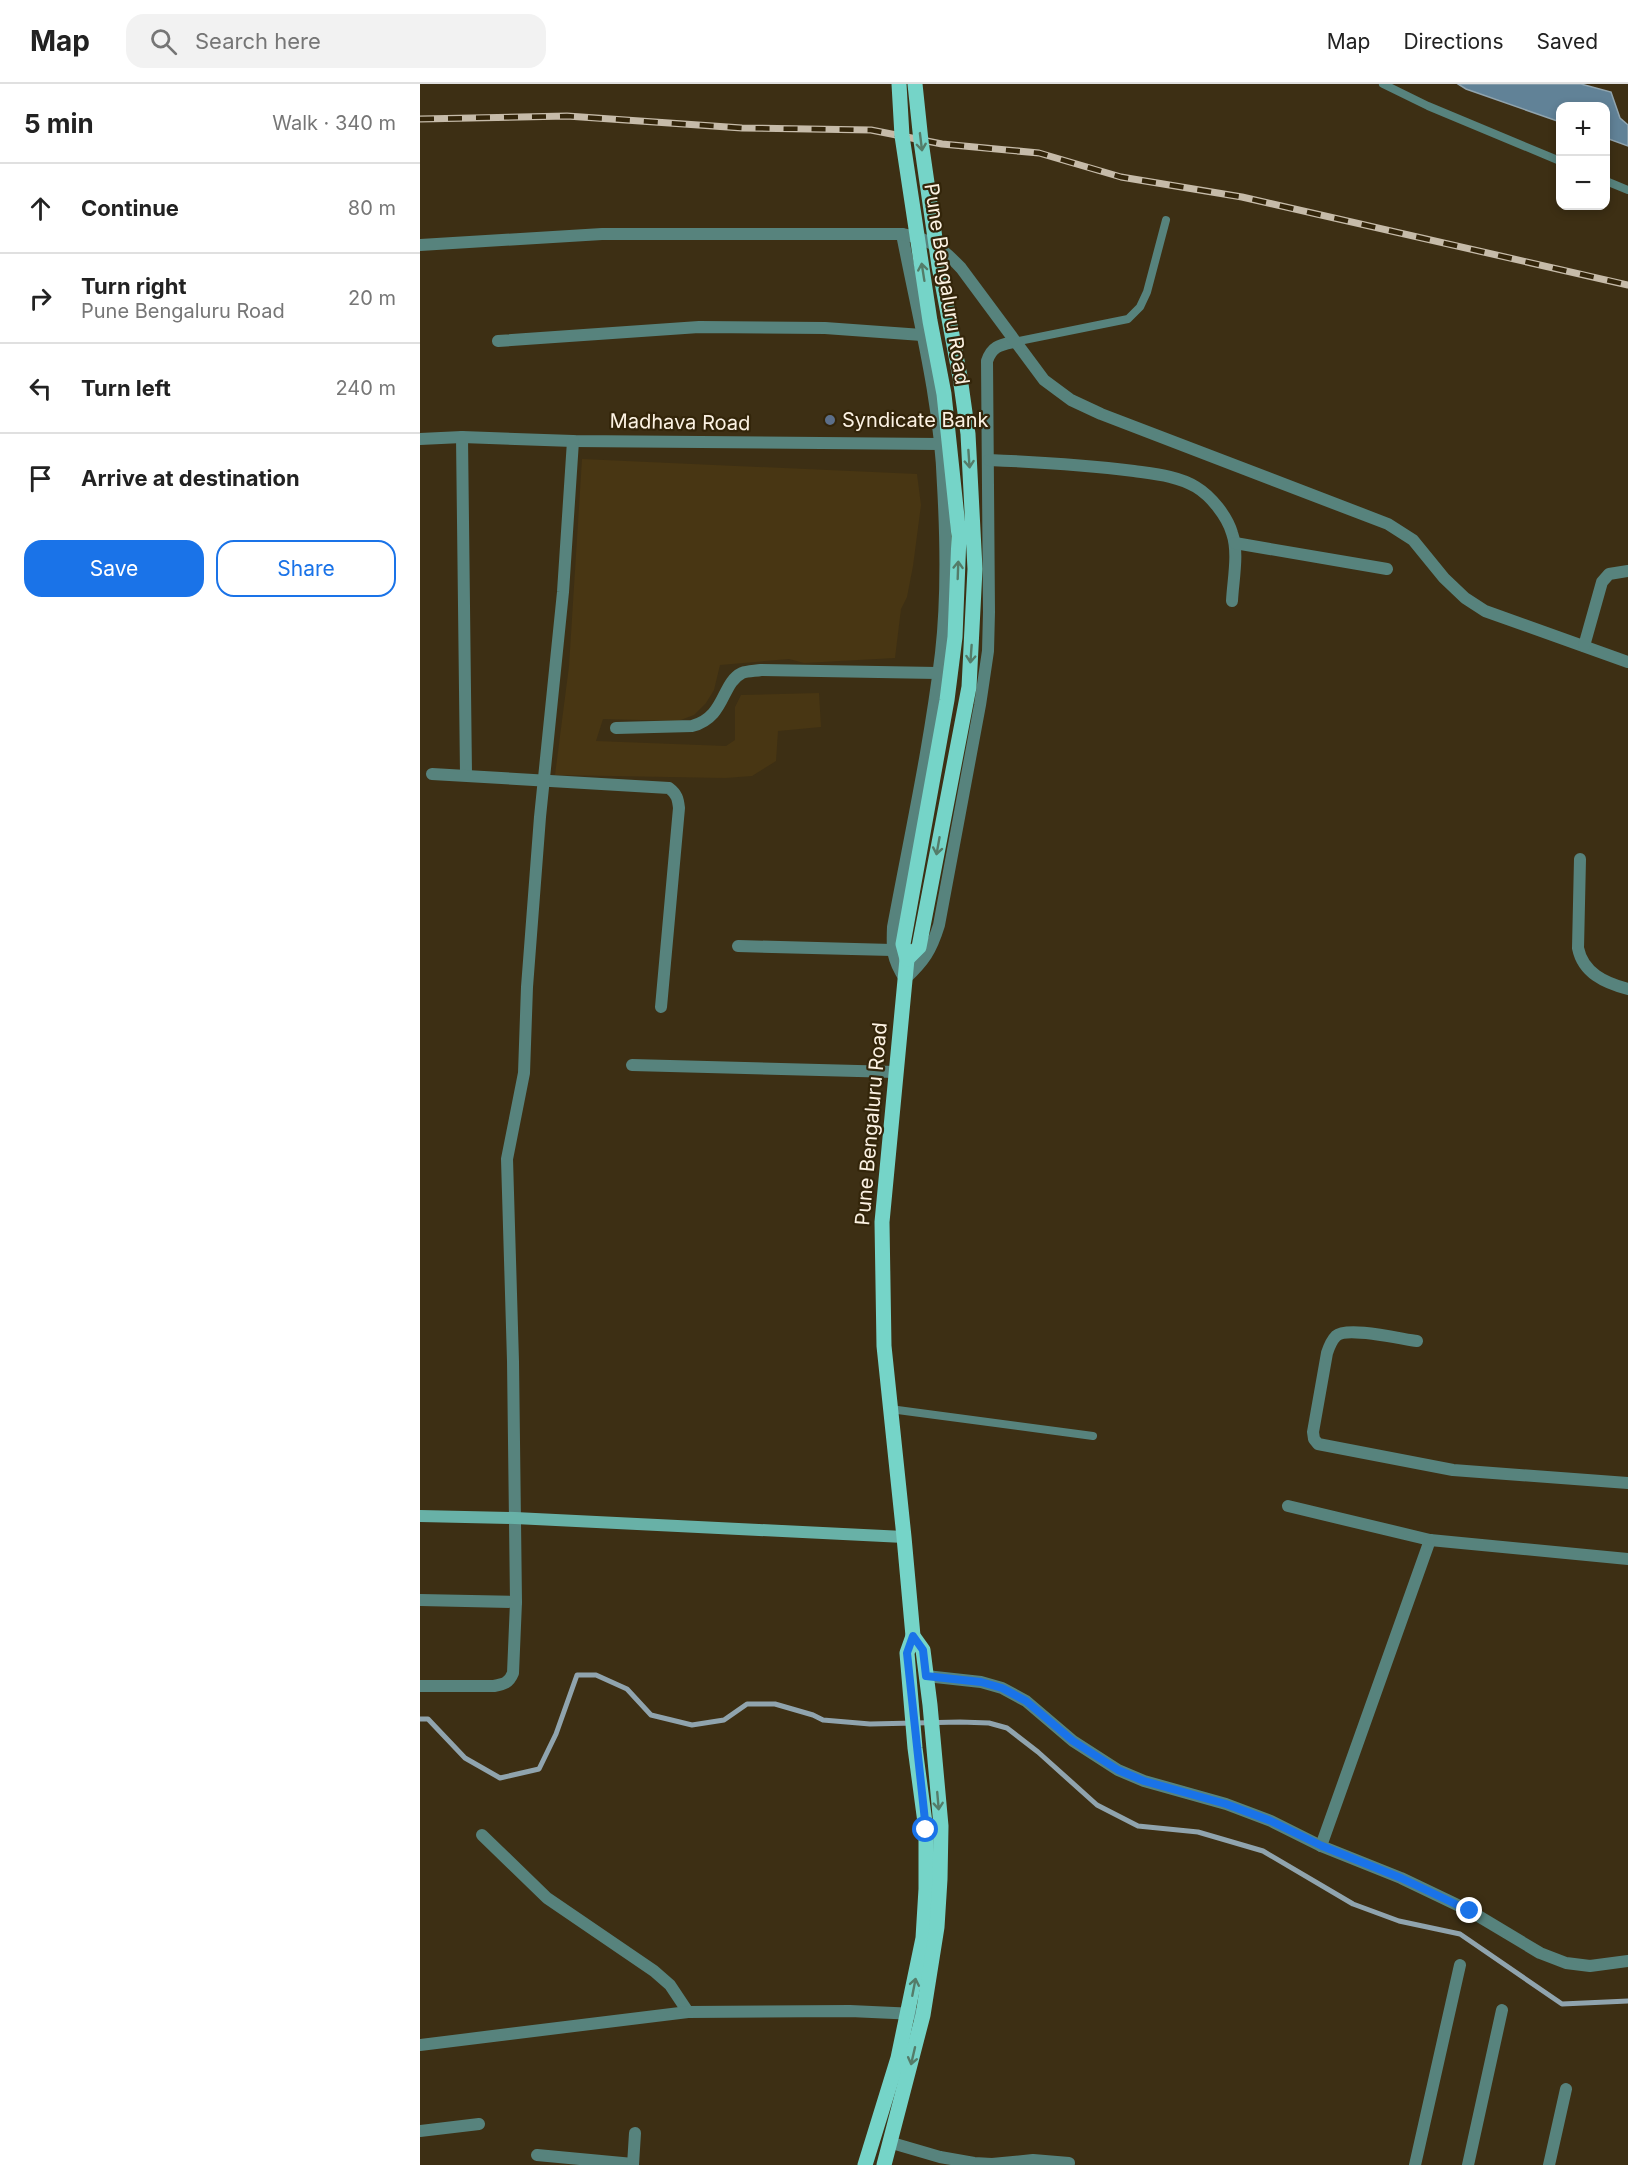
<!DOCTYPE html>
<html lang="en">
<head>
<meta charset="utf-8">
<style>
	:root { --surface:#fff; --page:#f2f2f2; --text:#222; --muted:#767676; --line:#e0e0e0; --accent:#1a73e8 }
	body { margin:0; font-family:Inter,sans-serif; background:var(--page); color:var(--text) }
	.controls { position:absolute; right:18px; top:18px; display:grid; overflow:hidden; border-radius:12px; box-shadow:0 3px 9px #0003 }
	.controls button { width:54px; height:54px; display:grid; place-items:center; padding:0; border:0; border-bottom:2px solid var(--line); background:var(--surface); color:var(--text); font:30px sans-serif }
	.stop { position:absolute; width:18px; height:18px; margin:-14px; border:4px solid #1a73e8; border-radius:50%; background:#fff }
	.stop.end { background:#1a73e8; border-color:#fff; box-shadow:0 2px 6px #0008 }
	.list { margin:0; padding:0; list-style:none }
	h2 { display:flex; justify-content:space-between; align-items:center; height:78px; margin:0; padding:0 24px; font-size:26px }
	h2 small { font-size:20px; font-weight:400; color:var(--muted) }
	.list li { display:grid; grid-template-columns:39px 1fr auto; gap:18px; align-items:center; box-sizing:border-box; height:90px; padding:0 24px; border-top:2px solid var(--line) }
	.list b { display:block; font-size:22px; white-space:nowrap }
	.list p { margin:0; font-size:20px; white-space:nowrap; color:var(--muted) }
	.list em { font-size:20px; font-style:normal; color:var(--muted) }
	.actions { display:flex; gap:12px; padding:18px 24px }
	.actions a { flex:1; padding:14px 0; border:2px solid var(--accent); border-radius:18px; text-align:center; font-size:21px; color:var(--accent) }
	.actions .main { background:var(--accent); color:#fff }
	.icon { flex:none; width:33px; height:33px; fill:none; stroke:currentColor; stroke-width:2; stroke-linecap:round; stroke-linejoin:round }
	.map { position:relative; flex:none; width:1208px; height:2081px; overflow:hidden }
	header { display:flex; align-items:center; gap:36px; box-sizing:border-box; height:84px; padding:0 30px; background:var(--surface); border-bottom:2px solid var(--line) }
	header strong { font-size:28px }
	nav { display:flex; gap:33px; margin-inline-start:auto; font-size:21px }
	.search { width:420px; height:54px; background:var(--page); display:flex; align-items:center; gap:15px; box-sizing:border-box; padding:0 21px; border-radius:18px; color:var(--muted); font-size:22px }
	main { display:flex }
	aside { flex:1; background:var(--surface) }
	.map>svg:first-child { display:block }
</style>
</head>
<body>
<header>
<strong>Map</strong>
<div class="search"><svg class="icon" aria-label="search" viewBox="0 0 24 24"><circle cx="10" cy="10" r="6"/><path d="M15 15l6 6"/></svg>Search here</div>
<nav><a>Map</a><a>Directions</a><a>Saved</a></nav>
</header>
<main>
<aside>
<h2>5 min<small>Walk · 340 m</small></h2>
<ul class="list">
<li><svg class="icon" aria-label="ahead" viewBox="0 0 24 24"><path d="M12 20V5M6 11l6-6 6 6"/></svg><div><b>Continue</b></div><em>80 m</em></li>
<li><svg class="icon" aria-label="right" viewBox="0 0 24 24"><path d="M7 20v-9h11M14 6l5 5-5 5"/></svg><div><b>Turn right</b><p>Pune Bengaluru Road</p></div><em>20 m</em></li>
<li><svg class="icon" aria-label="left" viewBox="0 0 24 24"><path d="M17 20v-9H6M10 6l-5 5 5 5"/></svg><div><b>Turn left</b></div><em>240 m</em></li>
<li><svg class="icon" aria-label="arrive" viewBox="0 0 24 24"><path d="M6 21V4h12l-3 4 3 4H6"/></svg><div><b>Arrive at destination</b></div></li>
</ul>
<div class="actions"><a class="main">Save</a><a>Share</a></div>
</aside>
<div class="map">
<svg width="1208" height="2081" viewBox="0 0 1208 2081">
	<rect width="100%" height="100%" fill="#3d2f14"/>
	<polygon fill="#483613" points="162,375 497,390 501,421 493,482 487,513 481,525 475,574 384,579 369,575 300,581 294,606 286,619 274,631 258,637 183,635 176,657 306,662 315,656 315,623 321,611 399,609 401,643 358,647 356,677 332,692 305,694 135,691 149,582"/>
	<polygon fill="#618297" stroke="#90a4ae" stroke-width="1.5" points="1038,0 1161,0 1191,8 1200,34 1208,41 1208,62 1186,54 1186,22 1140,22 1140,38 1046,5"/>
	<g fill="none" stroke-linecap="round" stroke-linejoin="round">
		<polyline stroke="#90a4ae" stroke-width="5" points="0,1635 8,1635 45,1674 80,1694 119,1685 136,1650 157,1591 176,1591 207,1605 231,1631 272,1641 304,1636 327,1620 355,1620 393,1631 403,1636 450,1640 540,1638 569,1639 587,1644 618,1668 677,1721 718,1742 778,1748 843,1767 933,1820 979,1837 1040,1850 1142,1920 1208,1917"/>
		<g stroke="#57837d" stroke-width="8">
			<polyline points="963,0 1008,22 1140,77"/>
			<polyline points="1186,97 1208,106"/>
			<polyline points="594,258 708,235 720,223 727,208 746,136"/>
			<polyline points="470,1325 673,1352"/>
		</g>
		<g stroke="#57837d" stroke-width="12">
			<path d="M482,150c16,83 38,166 41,251 3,53 4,116 -2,168 -11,92 -31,183 -48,274 -1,23 -1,32 12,52 19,-18 26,-28 34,-54l41,-220 8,-54 1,-39 -2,-251c5,-15 13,-16 27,-19"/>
			<path d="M0,161l182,-11h300c28,5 39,13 59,34l83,112 27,20 30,14 287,110 25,16 31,38 21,20 20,13 143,51"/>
			<polyline points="78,257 279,243 405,244 502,251"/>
			<polyline points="42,353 46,690"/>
			<polyline points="0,355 42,353 153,357 520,360"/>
			<path d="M569,376c48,2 97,5 145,11 21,3 44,5 62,16 15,9 31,29 36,46 7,20 1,47 0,68"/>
			<polyline points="815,459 967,485"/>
			<polyline points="1164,562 1182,498 1189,490 1208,487"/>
			<path d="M196,644l76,-2c34,-9 29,-43 50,-53 5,-2 13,-2 19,-3l176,3"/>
			<path d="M12,690l237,14c8,6 9,11 10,20l-18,199"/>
			<path d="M1160,775l-2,89c5,25 27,35 50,41"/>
			<polyline points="318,862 472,866"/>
			<polyline points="212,981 476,988"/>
			<path d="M997,1257c-16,-2 -70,-15 -81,-5 -5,5 -7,11 -9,17l-14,79 1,7 4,5 135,26 175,13"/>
			<polyline points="868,1422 1010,1456 1208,1475"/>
			<polyline points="0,1516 96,1518"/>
			<polyline points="506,1592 561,1598 582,1604 606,1617 653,1657 698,1686 724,1697 806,1720 851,1737 901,1762 981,1794 1050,1827 1120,1869 1146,1879 1170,1882 1208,1877"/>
			<path d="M0,1602h74c10,-2 15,-3 19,-13l3,-71 -3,-241 -6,-202 17,-86 3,-86 13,-170 23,-225 10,-151"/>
			<polyline points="62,1751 127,1814 234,1887 250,1901 268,1928"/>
			<polyline points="901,1762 1010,1456"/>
			<polyline points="0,1961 268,1928 430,1927 496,1930"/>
			<polyline points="0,2047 59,2040"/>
			<polyline points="472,2059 520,2073 554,2079 572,2080 613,2076 649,2079"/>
			<polyline points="117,2071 213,2080"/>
			<polyline points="213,2081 215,2049"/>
			<polyline points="995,2081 1040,1881"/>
			<polyline points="1048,2081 1082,1926"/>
			<polyline points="1129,2081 1146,2005"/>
		</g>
		<polyline stroke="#68b1a7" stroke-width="12" points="0,1432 95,1434 484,1453"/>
		<g stroke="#75d4c8" stroke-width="15">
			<polyline points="445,2081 478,1974 503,1854 506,1805 506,1746 495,1664 487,1569 493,1552"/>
			<polyline points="464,2081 503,1931 517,1843 520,1795 521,1742 510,1621 503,1566 493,1552 484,1453 464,1262 462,1138 487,875"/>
		</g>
		<g stroke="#c6bba9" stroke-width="7">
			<polyline id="rail" points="0,35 147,32 322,44 451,46 522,60 619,69 701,93 822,113 1208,201"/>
		</g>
		<use href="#rail" stroke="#33250a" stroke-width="4.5" stroke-dasharray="14" stroke-linecap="butt"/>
		<polyline stroke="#75d4c8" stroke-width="15" points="479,0 482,52 510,237 524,310 539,452 535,553 527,616 483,860 487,875 499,863 549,603 555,485 548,350 540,293 519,182 501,57 495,0"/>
	</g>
	<defs><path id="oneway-shaft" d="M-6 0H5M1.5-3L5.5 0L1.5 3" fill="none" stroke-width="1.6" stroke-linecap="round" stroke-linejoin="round" transform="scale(1.5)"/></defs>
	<g stroke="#547c69">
		<use href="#oneway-shaft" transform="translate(501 58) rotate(83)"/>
		<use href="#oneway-shaft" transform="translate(503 188) rotate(-99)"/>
		<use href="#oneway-shaft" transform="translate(549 375) rotate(86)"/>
		<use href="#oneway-shaft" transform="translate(538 486) rotate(-88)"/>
		<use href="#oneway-shaft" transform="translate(551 570) rotate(94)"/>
		<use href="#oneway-shaft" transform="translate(518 762) rotate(100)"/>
		<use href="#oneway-shaft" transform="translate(518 1717) rotate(85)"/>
		<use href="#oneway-shaft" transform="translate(494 1903) rotate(-79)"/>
		<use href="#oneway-shaft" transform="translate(493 1972) rotate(103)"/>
	</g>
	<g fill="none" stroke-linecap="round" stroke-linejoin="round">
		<polyline stroke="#1a73e8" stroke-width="8" points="506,1746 487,1569 493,1552 503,1566 506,1592 561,1598 582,1604 606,1617 653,1657 698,1686 724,1697 806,1720 851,1737 902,1762 981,1794 1050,1827"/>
	</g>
	<circle fill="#5c6f8a" stroke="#33250a" stroke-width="2" cx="410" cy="336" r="6"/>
	<g text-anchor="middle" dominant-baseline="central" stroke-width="4.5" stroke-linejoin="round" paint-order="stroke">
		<g font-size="20" fill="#fcf2e3" stroke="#33250a">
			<text transform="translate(527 200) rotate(81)">Pune Bengaluru Road</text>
			<text transform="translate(260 338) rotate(1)">Madhava Road</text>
			<text transform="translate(451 1040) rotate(-85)">Pune Bengaluru Road</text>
		</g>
		<g font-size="20" fill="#fcf2e3" stroke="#33250a" text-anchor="start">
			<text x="422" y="336">Syndicate Bank</text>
		</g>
	</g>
</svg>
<div class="controls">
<button>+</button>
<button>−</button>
</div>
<div class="stop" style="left:506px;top:1746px"></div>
<div class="stop end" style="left:1050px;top:1827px"></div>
</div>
</main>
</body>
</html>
